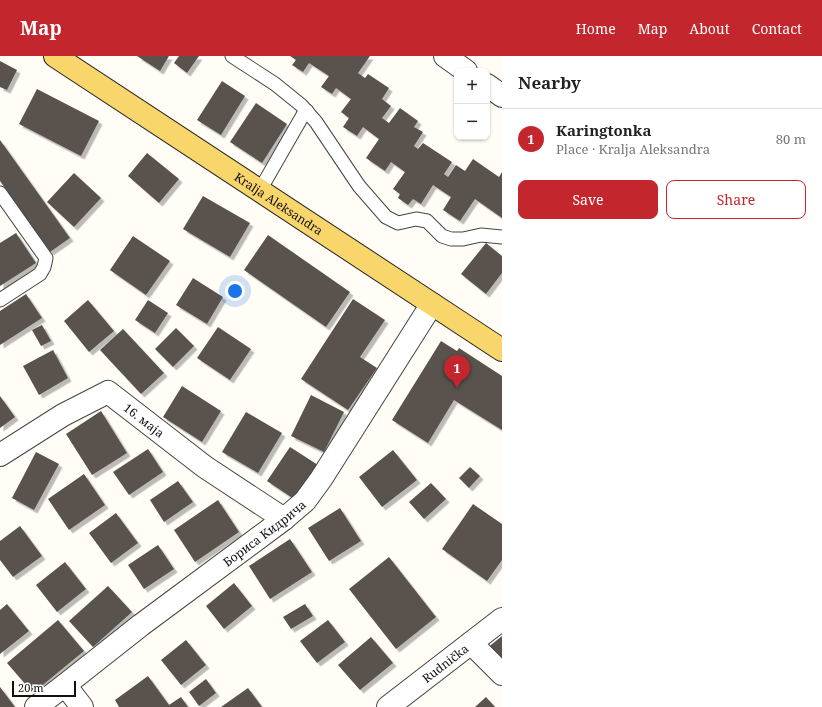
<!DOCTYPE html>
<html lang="en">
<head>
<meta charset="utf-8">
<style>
	:root { --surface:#fff; --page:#f2f2f2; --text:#222; --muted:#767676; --line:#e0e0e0; --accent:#c4262e }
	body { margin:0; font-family:"Noto Serif",serif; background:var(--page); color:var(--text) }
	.controls { position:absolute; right:12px; top:12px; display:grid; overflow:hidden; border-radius:8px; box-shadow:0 1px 3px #0004 }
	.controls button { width:36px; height:36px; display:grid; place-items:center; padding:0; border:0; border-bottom:1px solid var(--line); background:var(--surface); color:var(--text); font:20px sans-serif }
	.scale { position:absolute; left:12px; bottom:10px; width:64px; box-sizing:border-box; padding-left:4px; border:2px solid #111; border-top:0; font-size:11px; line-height:14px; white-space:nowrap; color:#111; -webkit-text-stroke:3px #fff; paint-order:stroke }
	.you { position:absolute; left:235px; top:235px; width:14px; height:14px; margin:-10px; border:3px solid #fff; border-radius:50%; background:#1a73e8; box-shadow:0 0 0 6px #1a73e833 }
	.badge { display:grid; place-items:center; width:26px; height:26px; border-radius:50%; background:var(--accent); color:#fff; font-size:13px; font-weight:700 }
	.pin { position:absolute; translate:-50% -33px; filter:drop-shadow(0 1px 2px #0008) }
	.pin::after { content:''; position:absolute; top:21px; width:14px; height:12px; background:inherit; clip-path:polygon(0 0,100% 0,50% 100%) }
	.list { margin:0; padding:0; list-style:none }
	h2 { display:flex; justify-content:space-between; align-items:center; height:52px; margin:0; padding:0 16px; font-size:17px }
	h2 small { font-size:13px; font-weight:400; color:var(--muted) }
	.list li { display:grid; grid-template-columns:26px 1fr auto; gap:12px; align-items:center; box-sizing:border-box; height:60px; padding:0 16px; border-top:1px solid var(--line) }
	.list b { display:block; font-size:15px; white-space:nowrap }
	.list p { margin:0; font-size:13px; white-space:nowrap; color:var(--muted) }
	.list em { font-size:13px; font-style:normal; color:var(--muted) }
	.actions { display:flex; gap:8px; padding:12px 16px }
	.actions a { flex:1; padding:9px 0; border:1px solid var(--accent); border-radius:8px; text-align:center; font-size:14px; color:var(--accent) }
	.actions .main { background:var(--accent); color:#fff }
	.map { position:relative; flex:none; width:502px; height:651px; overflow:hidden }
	header { display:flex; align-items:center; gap:24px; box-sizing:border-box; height:56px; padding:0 20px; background:var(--accent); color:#fff }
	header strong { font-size:19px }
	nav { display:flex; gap:22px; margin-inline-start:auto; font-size:14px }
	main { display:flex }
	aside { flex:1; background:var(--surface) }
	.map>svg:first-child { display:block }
</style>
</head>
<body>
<header>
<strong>Map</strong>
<nav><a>Home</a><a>Map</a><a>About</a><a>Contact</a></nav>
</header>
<main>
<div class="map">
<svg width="502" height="651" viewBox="0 0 502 651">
	<defs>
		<filter id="shadow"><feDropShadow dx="3.5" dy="3.5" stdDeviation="0" flood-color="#0004"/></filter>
	</defs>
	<rect width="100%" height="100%" fill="#fffdf5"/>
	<g fill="#5a524d" filter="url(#shadow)">
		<polygon points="137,0 169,0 160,15"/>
		<polygon points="179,0 199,0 187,17 174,7"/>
		<polygon points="290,0 370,0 358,17 365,22 368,18 389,32 382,43 391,50 382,62 389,67 400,52 418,65 414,71 423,76 414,90 418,93 423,87 452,106 444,118 448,121 456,109 465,115 473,103 499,121 502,116 502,162 475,143 460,165 443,154 451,141 433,129 421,148 413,143 408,149 398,142 400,138 393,133 405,116 391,106 385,115 366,102 379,83 363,71 357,80 343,71 349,62 341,56 351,43 336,32 332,38 321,31 329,20 309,7 303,16 292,9 296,4"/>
		<polygon points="0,5 17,14 7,34 0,31"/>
		<polygon points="222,25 245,40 221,79 197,64"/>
		<polygon points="37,33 99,65 81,100 19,68"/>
		<polygon points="256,47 287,68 262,107 230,86"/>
		<polygon points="0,84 70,182 50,196 0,125"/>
		<polygon points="147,97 179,123 159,147 128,120"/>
		<polygon points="74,117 101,142 74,171 47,146"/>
		<polygon points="203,140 250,167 230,201 183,173"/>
		<polygon points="16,177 36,207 0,230 0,187"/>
		<polygon points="268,179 350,236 326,271 244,214"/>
		<polygon points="133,180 170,205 146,239 110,214"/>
		<polygon points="486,187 502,200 502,217 486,238 461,218"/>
		<polygon points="193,222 223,241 207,268 176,249"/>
		<polygon points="26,238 42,262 0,289 0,255"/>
		<polygon points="353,243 385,264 360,301 377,312 348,354 301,323"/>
		<polygon points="88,244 114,275 89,296 64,265"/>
		<polygon points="148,244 168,257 155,277 135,264"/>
		<polygon points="42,269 51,285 41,290 32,274"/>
		<polygon points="218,271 251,293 230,324 197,302"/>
		<polygon points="176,272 194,290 173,311 155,293"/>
		<polygon points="123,273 164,317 141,338 100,294"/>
		<polygon points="441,285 457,295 459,292 502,320 502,374 454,344 428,387 392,364"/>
		<polygon points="53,294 68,322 39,339 23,310"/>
		<polygon points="182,330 221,355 202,386 163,361"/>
		<polygon points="311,339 344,356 324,396 291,380"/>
		<polygon points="0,340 15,361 0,372"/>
		<polygon points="101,355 127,397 92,419 66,378"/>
		<polygon points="246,356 282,377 258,417 222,396"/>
		<polygon points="290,391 318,409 294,443 267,425"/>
		<polygon points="148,393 163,416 129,439 113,416"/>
		<polygon points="393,394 417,424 382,451 359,421"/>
		<polygon points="36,396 59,408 34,454 12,442"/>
		<polygon points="470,411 480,420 469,432 459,422"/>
		<polygon points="84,418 105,449 69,474 48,443"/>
		<polygon points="178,425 193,446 164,466 150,444"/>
		<polygon points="431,427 446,443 424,463 409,446"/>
		<polygon points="218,444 239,476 195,506 174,474"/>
		<polygon points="473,448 502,468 502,504 487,525 442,493"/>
		<polygon points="340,452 361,485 329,505 308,472"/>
		<polygon points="116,457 138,487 111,507 89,477"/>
		<polygon points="20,470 42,500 13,521 0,504 0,485"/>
		<polygon points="290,483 312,516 270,543 249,510"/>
		<polygon points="158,489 174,513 144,533 128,509"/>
		<polygon points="389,501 436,561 396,593 349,533"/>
		<polygon points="65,506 86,533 57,556 36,529"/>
		<polygon points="234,527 252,550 224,573 206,550"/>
		<polygon points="108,530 132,556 93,591 69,565"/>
		<polygon points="7,548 29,575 0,598 0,554"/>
		<polygon points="305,548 313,560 291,573 283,561"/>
		<polygon points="58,564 84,595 33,637 7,607"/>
		<polygon points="328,564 345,586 317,607 300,585"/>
		<polygon points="502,580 502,613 486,593"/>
		<polygon points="371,581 393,607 360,634 338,609"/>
		<polygon points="186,584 206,609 181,629 161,604"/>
		<polygon points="148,620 169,649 181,641 188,651 119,651 115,644"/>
		<polygon points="206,623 216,637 199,650 189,636"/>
		<polygon points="0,631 15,651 0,651"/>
		<polygon points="248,632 262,651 221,651"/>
		<polygon points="486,641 495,651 475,651"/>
	</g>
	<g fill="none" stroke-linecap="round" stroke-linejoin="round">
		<g stroke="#444" stroke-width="15">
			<g id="service">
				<polyline points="232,0 275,28 301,49 316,66 359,130 386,161 398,167 416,163 427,165 442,180 451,183 463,183 481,179 502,181"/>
				<polyline points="260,134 303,59 307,55"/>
				<polyline points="0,137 46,202 44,211 40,218 0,244"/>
			</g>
		</g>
		<g stroke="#444" stroke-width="24">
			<g id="minor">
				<polyline points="445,0 466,15"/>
				<polyline points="487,29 502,40"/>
				<path id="s1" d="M0,399l63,-40 45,-23 97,75 79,52"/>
				<polyline points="471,587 502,618"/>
				<polyline points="65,629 82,651"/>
				<path id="s2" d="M36,651l29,-22 76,-60 143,-106 21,-18 16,-22 111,-175"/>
			</g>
		</g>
		<g stroke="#444" stroke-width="24">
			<g id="tertiary">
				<path id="s3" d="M388,651l114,-88"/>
			</g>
		</g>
		<g stroke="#222" stroke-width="24">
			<g id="primary">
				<path id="s4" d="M55,0l447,294"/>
			</g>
		</g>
		<use href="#service" stroke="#fff" stroke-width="13"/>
		<use href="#minor" stroke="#fff" stroke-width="22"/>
		<use href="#tertiary" stroke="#fff" stroke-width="22"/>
		<use href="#primary" stroke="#f9d66b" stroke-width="22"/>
	</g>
	<g text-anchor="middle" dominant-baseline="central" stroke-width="4" stroke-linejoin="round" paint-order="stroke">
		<g font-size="12" fill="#111" stroke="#fff">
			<text stroke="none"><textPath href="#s4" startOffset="268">Kralja Aleksandra</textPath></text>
			<text stroke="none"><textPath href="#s1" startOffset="171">16. маја</textPath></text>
			<text stroke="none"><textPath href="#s2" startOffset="287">Бориса Kидрича</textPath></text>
			<text stroke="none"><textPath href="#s3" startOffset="72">Rudnička</textPath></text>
		</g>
	</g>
</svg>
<div class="controls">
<button>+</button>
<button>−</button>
</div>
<div class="scale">20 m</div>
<div class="you"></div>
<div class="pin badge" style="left:457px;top:332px">1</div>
</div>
<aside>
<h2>Nearby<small></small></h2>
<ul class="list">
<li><span class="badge">1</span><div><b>Karingtonka</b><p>Place · Kralja Aleksandra</p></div><em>80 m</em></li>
</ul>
<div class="actions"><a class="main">Save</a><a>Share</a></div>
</aside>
</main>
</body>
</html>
